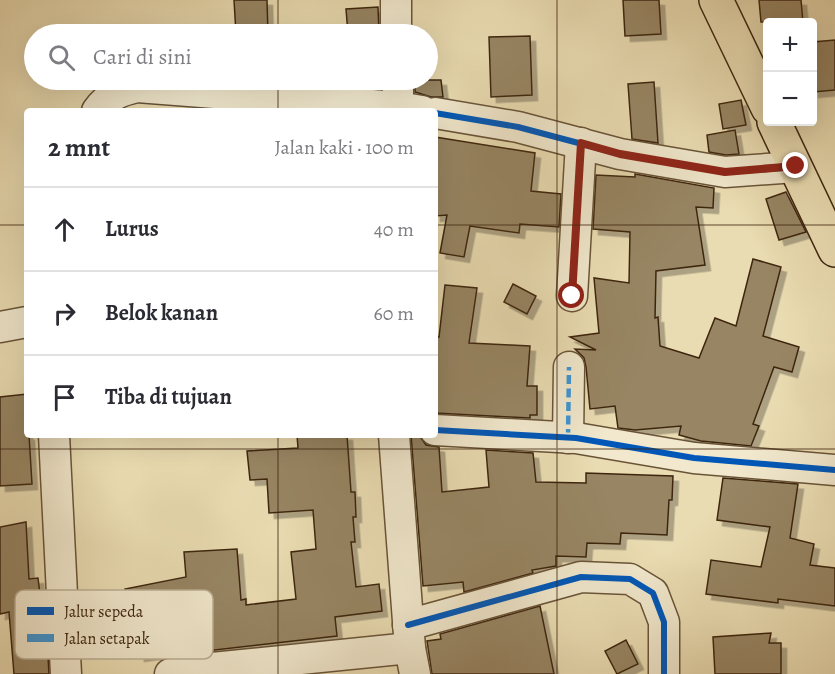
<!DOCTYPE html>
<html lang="id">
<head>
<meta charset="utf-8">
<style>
	:root { --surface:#fff; --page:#f7f7f7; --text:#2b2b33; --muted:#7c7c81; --line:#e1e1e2 }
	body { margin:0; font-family:Alegreya,serif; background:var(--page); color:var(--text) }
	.controls { position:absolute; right:18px; top:18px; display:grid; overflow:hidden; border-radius:6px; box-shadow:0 6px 24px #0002 }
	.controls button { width:54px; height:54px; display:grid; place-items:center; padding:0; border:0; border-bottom:2px solid var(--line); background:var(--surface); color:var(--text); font:30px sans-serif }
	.stop { position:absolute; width:18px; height:18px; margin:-14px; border:4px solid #8f2418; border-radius:50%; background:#fff }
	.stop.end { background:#8f2418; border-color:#fff; box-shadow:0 2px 6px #0008 }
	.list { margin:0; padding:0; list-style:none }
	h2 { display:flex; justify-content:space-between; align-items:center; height:78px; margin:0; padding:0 24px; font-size:26px }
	h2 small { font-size:20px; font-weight:400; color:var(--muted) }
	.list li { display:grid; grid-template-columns:39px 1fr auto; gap:18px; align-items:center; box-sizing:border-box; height:84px; padding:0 24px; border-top:2px solid var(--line) }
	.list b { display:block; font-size:22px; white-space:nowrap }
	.list em { font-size:20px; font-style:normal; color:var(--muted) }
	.icon { flex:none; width:33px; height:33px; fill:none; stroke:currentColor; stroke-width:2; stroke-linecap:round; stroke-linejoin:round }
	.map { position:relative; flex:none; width:835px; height:674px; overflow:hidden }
	.search { position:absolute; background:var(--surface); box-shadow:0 6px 24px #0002; left:24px; top:24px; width:414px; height:66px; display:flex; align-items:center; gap:15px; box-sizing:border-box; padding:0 21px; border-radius:33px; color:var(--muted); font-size:22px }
	.panel { position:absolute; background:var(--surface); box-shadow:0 6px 24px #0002; left:24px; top:108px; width:414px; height:330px; border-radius:6px }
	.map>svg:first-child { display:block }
</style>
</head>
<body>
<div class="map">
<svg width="835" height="674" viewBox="0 0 835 674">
	<defs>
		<filter id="shadow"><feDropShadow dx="5.5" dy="5.5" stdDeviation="0" flood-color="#0004"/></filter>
	</defs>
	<rect width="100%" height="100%" fill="#eadcb2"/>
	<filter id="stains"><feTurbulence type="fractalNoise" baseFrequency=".00333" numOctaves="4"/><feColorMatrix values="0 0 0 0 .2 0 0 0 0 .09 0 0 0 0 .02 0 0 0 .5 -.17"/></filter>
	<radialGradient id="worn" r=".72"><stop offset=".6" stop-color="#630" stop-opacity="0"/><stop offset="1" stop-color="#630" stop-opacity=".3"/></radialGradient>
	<g fill="#978564" stroke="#3e2610" stroke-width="1.5" filter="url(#shadow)">
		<polygon points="234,0 267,0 268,34 236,34"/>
		<polygon points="623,0 659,0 661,34 625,36"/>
		<polygon points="759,0 801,0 803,22 761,22"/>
		<polygon points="378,7 379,33 348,34 346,9"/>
		<polygon points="530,36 532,95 491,97 489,37"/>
		<polygon points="835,40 835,90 813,92 813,42"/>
		<polygon points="415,80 441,80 443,97 431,97 415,92"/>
		<polygon points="654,82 658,143 632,139 628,84"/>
		<polygon points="741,100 746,125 723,129 719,104"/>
		<polygon points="735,130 739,154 726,155 709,152 707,135"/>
		<polygon points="435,137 535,153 531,191 561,194 559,227 520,224 519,233 470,226 464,257 440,253 447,215 435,216"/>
		<polygon points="635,174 714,188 713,208 696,207 705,265 656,271 655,318 658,317 660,346 699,358 715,318 736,326 753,259 781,267 763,336 799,347 792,372 774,367 753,424 759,426 751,446 701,441 679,435 681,426 635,430 618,428 615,406 590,409 586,367 584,358 575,349 596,350 570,337 599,333 594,278 629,283 630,232 593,229 596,175 635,177"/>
		<polygon points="786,192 806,232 779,240 766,199"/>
		<polygon points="513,284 536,296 527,314 504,302"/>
		<polygon points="445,285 477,288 469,343 530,346 527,386 537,386 537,415 530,415 530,418 435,413 435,336 439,337"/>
		<polygon points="27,394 27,435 29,435 32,484 0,486 0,397"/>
		<polygon points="297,435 347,435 351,492 355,492 356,517 353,517 355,542 351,542 356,587 379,584 382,611 335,617 337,636 206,651 206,647 139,656 135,619 81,624 79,598 126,592 125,589 186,577 184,552 237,549 241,600 246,599 246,605 296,599 291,552 316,549 313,510 269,513 267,479 250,480 247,451 298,448"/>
		<polygon points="411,435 419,435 426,445 439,447 442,492 489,487 486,450 533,453 536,482 586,483 586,473 673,476 672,500 669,500 667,535 621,533 620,544 587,543 586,557 556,556 556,566 532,570 533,573 464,592 463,582 423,586"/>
		<polygon points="723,478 798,484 790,538 814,544 810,565 835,568 835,606 778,599 778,603 706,594 711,560 761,567 770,527 717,520"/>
		<polygon points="26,522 29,579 38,578 41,602 45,601 49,674 14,674 9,612 0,614 0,527"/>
		<polygon points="540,606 554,674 432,674 427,641 441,639 440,634"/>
		<polygon points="771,633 769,643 781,643 781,674 715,674 713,637"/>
		<polygon points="626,640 638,664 617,674 605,651"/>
	</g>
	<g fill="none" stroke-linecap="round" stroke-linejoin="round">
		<g stroke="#695438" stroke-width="33">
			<g id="minor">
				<polyline points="396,0 396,34"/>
				<polyline points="398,80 398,111"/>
				<path d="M97,111c11,-15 22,-20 40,-24l261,20 24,4"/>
				<polyline points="435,113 518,127 620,154 725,172 796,167"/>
				<polyline points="572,296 581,143"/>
				<polyline points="0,327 27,322"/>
				<polyline points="435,430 576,438 694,458 835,470"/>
				<polyline points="54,435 66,674"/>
				<polyline points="394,435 410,648 415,674"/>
				<polyline points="568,438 569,367"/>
				<polyline points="408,625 581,577 630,579 653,593 664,622 664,674"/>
				<polyline points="170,674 182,671 410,648"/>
			</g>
		</g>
		<g stroke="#3e2610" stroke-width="36">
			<g id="major">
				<polyline points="716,0 768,108"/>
				<polyline points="774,122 835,250"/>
			</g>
		</g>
		<use href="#minor" stroke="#f1e8cd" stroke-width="30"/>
		<use href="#major" stroke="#eadcb2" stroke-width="33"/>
		<g stroke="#3f95d3" stroke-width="4.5" stroke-dasharray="9 4.5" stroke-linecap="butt">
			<polyline points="572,296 581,143"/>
			<polyline points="568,438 569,367"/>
		</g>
		<g stroke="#f1e8cd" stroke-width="10">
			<g id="cycleway">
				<polyline points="435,113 518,127 620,154 725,172 796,167"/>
				<polyline points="435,430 576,438 694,458 835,470"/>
				<polyline points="408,625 581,577 630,579 653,593 664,622 664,674"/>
			</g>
		</g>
		<use href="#cycleway" stroke="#0057b8" stroke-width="6"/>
	</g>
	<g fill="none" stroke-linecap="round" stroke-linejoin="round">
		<polyline stroke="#8f2418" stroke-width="8" points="572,296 581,143 620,154 725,172 796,166"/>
	</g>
	<path fill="none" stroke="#3e2610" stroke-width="1.5" stroke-opacity="0.55" d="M278,0v34M557,0v674M278,80v31M0,225h27M435,225h400M278,435v239M0,449h835"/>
	<rect x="15" y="590" width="198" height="69" rx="9" fill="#f1e8cd" stroke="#bbae94" stroke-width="1.5"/>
	<rect x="27" y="607" width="27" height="8" fill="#0057b8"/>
	<rect x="27" y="634" width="27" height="8" fill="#3f95d3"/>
	<g font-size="16" fill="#3e2610">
		<text x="64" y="617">Jalur sepeda</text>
		<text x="64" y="644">Jalan setapak</text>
	</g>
	<rect width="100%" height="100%" filter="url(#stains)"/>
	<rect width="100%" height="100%" fill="url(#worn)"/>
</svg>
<div class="controls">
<button>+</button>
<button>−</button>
</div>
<div class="stop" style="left:572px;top:296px"></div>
<div class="stop end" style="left:796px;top:166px"></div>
<div class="search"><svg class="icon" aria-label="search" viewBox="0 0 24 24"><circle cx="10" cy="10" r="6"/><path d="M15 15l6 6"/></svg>Cari di sini</div>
<section class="panel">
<h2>2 mnt<small>Jalan kaki · 100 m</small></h2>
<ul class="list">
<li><svg class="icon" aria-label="ahead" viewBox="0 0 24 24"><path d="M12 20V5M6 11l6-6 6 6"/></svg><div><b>Lurus</b></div><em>40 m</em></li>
<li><svg class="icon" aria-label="right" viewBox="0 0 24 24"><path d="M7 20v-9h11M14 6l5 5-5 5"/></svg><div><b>Belok kanan</b></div><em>60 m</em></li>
<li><svg class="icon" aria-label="arrive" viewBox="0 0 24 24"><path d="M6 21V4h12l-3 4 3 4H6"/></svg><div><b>Tiba di tujuan</b></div></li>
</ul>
</section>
</div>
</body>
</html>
